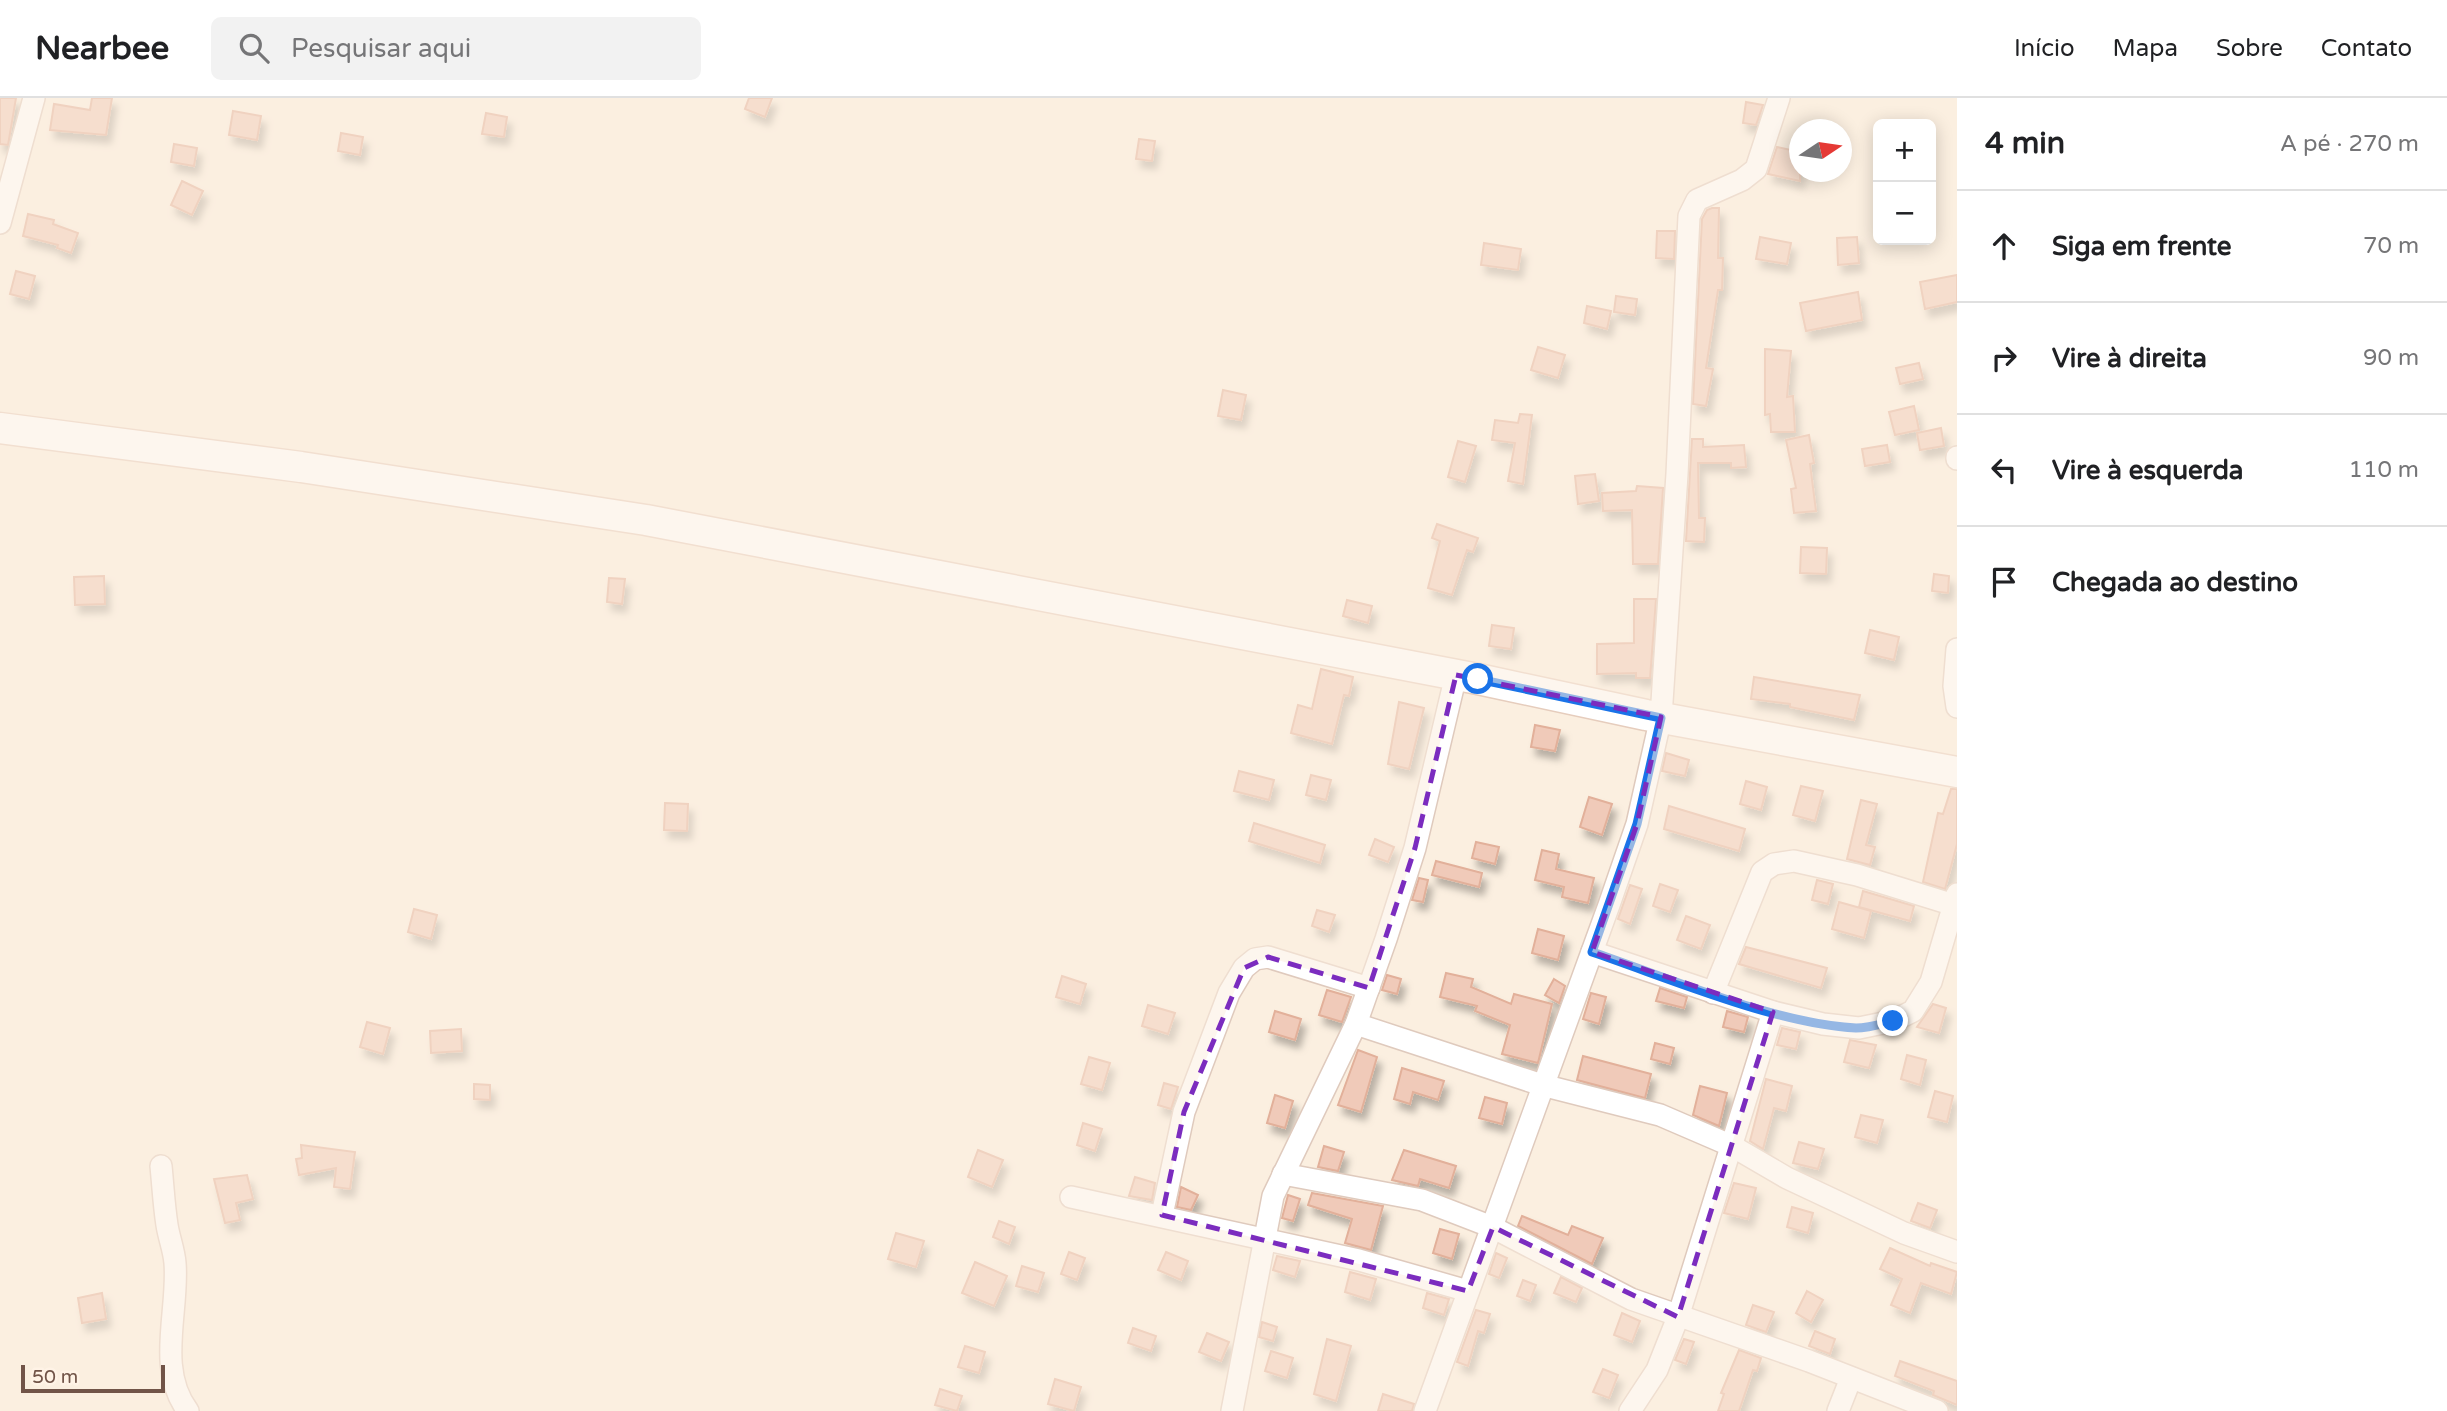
<!DOCTYPE html>
<html lang="pt">
<head>
<meta charset="utf-8">
<style>
	:root { --surface:#fff; --page:#f2f2f2; --text:#202124; --muted:#757577; --line:#e0e0e0 }
	body { margin:0; font-family:"Varela Round",sans-serif; background:var(--page); color:var(--text) }
	.controls { position:absolute; right:21px; top:21px; display:grid; overflow:hidden; border-radius:10px; box-shadow:0 4px 18px #0003 }
	.controls button { width:63px; height:63px; display:grid; place-items:center; padding:0; border:0; border-bottom:2px solid var(--line); background:var(--surface); color:var(--text); font:35px sans-serif }
	.compass { position:absolute; left:1789px; top:21px; width:63px; height:63px; border-radius:50%; background:var(--surface); box-shadow:0 4px 18px #0003; rotate:77deg }
	.scale { position:absolute; left:21px; bottom:18px; width:144px; box-sizing:border-box; padding-left:7px; border:4px solid #715448; border-top:0; font-size:19px; line-height:24px; white-space:nowrap; color:#715448; -webkit-text-stroke:5px #fff3e6; paint-order:stroke }
	.stop { position:absolute; width:21px; height:21px; margin:-16px; border:5px solid #1a73e8; border-radius:50%; background:#fff }
	.stop.end { background:#1a73e8; border-color:#fff; box-shadow:0 2px 7px #0008 }
	.list { margin:0; padding:0; list-style:none }
	h2 { display:flex; justify-content:space-between; align-items:center; height:91px; margin:0; padding:0 28px; font-size:30px }
	h2 small { font-size:23px; font-weight:400; color:var(--muted) }
	.list li { display:grid; grid-template-columns:46px 1fr auto; gap:21px; align-items:center; box-sizing:border-box; height:112px; padding:0 28px; border-top:2px solid var(--line) }
	.list b { display:block; font-size:26px; white-space:nowrap }
	.list em { font-size:23px; font-style:normal; color:var(--muted) }
	.icon { flex:none; width:38px; height:38px; fill:none; stroke:currentColor; stroke-width:2; stroke-linecap:round; stroke-linejoin:round }
	.map { position:relative; flex:none; width:1957px; height:1313px; overflow:hidden }
	header { display:flex; align-items:center; gap:42px; box-sizing:border-box; height:98px; padding:0 35px; background:var(--surface); border-bottom:2px solid var(--line) }
	header strong { font-size:33px }
	nav { display:flex; gap:38px; margin-inline-start:auto; font-size:24px }
	.search { width:490px; height:63px; background:var(--page); display:flex; align-items:center; gap:18px; box-sizing:border-box; padding:0 24px; border-radius:10px; color:var(--muted); font-size:26px }
	main { display:flex }
	aside { flex:1; background:var(--surface) }
	.map>svg:first-child { display:block }
</style>
</head>
<body>
<header>
<strong>Nearbee</strong>
<div class="search"><svg class="icon" aria-label="search" viewBox="0 0 24 24"><circle cx="10" cy="10" r="6"/><path d="M15 15l6 6"/></svg>Pesquisar aqui</div>
<nav><a>Início</a><a>Mapa</a><a>Sobre</a><a>Contato</a></nav>
</header>
<main>
<div class="map">
<svg width="1957" height="1313" viewBox="0 0 1957 1313">
	<defs>
		<filter id="shadow"><feDropShadow dx="4.5" dy="8" stdDeviation="3.5" flood-color="#0004"/></filter>
	</defs>
	<rect width="100%" height="100%" fill="#fbefe0"/>
	<g fill="#f0cab9" stroke="#e2b09a" stroke-width="2" filter="url(#shadow)">
		<polygon points="0,0 16,0 8,47 0,46"/>
		<polygon points="92,0 112,0 106,37 50,32 54,6 90,12"/>
		<polygon points="749,0 772,0 765,19 745,11"/>
		<polygon points="1746,4 1763,7 1756,27 1743,25"/>
		<polygon points="233,13 261,18 257,42 229,37"/>
		<polygon points="486,15 507,19 504,39 482,36"/>
		<polygon points="341,35 363,39 360,57 338,53"/>
		<polygon points="1139,41 1155,43 1152,63 1136,61"/>
		<polygon points="174,46 197,50 194,68 171,64"/>
		<polygon points="1777,49 1800,54 1800,83 1768,76"/>
		<polygon points="182,83 203,93 192,117 171,107"/>
		<polygon points="1712,110 1719,110 1718,160 1723,160 1722,192 1718,192 1706,270 1713,271 1706,308 1693,306 1702,121 1707,112"/>
		<polygon points="28,116 54,122 53,126 78,135 71,155 57,150 58,147 23,138"/>
		<polygon points="1657,133 1675,133 1674,161 1656,160"/>
		<polygon points="1760,139 1791,145 1787,166 1756,161"/>
		<polygon points="1857,139 1859,165 1838,167 1837,140"/>
		<polygon points="1484,145 1521,151 1518,172 1481,167"/>
		<polygon points="16,173 35,178 29,201 10,196"/>
		<polygon points="1957,177 1957,204 1925,211 1920,184"/>
		<polygon points="1858,194 1862,222 1806,233 1800,205"/>
		<polygon points="1616,198 1637,201 1635,217 1614,214"/>
		<polygon points="1587,208 1611,213 1607,231 1584,225"/>
		<polygon points="1538,249 1565,257 1558,280 1531,272"/>
		<polygon points="1765,251 1791,253 1787,299 1793,298 1795,334 1771,334 1770,316 1765,317"/>
		<polygon points="1919,265 1923,281 1900,286 1896,270"/>
		<polygon points="1223,292 1246,297 1241,322 1218,318"/>
		<polygon points="1914,308 1919,332 1895,337 1889,314"/>
		<polygon points="1520,316 1532,317 1523,386 1508,383 1515,345 1492,342 1495,322 1518,325"/>
		<polygon points="1941,330 1944,348 1920,352 1917,335"/>
		<polygon points="1809,337 1814,365 1810,366 1816,413 1794,415 1791,391 1796,390 1786,342"/>
		<polygon points="1692,341 1703,341 1703,349 1744,347 1746,369 1731,370 1731,365 1698,365 1699,420 1705,420 1704,444 1686,443"/>
		<polygon points="1458,343 1476,348 1465,384 1448,379"/>
		<polygon points="1887,347 1890,364 1865,368 1862,351"/>
		<polygon points="1595,376 1599,403 1578,406 1575,378"/>
		<polygon points="1637,388 1663,390 1658,466 1633,466 1632,412 1603,413 1602,395 1636,393"/>
		<polygon points="1437,426 1478,440 1473,454 1467,452 1452,497 1428,490 1440,443 1432,440"/>
		<polygon points="1801,449 1827,450 1826,476 1800,475"/>
		<polygon points="1934,476 1949,478 1948,495 1932,493"/>
		<polygon points="104,478 105,506 75,507 74,479"/>
		<polygon points="609,480 625,481 622,506 607,504"/>
		<polygon points="1634,501 1656,501 1650,580 1636,580 1636,575 1597,576 1597,546 1634,545"/>
		<polygon points="1347,502 1372,508 1368,525 1343,518"/>
		<polygon points="1492,527 1514,530 1511,551 1489,548"/>
		<polygon points="1870,532 1899,539 1894,562 1865,555"/>
		<polygon points="1321,571 1353,579 1349,598 1344,597 1332,646 1291,635 1298,607 1312,611"/>
		<polygon points="1754,579 1860,597 1854,622 1790,609 1790,606 1751,601"/>
		<polygon points="1399,604 1424,610 1409,671 1388,666"/>
		<polygon points="1535,627 1560,632 1555,653 1531,649"/>
		<polygon points="1666,655 1689,662 1685,678 1662,673"/>
		<polygon points="1239,673 1274,682 1269,702 1234,693"/>
		<polygon points="1311,677 1331,682 1326,702 1306,697"/>
		<polygon points="1746,683 1767,689 1761,712 1740,706"/>
		<polygon points="1801,688 1823,693 1815,723 1793,717"/>
		<polygon points="1951,691 1957,691 1957,746 1945,791 1923,784 1938,715 1943,716"/>
		<polygon points="1589,699 1612,706 1602,737 1580,729"/>
		<polygon points="1861,702 1877,706 1866,747 1875,749 1870,767 1847,761"/>
		<polygon points="665,705 688,706 687,733 664,732"/>
		<polygon points="1669,708 1745,731 1739,753 1664,731"/>
		<polygon points="1254,725 1325,747 1320,765 1249,743"/>
		<polygon points="1375,741 1394,749 1388,764 1369,757"/>
		<polygon points="1476,744 1499,749 1495,766 1472,760"/>
		<polygon points="1542,752 1559,756 1556,771 1594,780 1588,805 1562,799 1564,789 1535,782"/>
		<polygon points="1436,763 1482,775 1479,789 1432,777"/>
		<polygon points="1419,780 1428,782 1423,804 1412,802"/>
		<polygon points="1817,782 1833,786 1828,806 1812,802"/>
		<polygon points="1660,786 1678,792 1670,814 1653,808"/>
		<polygon points="1630,787 1642,791 1630,826 1618,821"/>
		<polygon points="1863,793 1914,808 1910,823 1859,809"/>
		<polygon points="1839,804 1871,813 1864,840 1832,831"/>
		<polygon points="414,811 437,817 431,841 408,834"/>
		<polygon points="1317,812 1335,817 1329,834 1312,828"/>
		<polygon points="1686,818 1710,827 1701,851 1677,842"/>
		<polygon points="1538,831 1564,838 1558,862 1532,855"/>
		<polygon points="1746,849 1827,870 1821,890 1739,866"/>
		<polygon points="1446,875 1473,881 1471,889 1511,906 1514,896 1552,906 1538,965 1502,956 1510,927 1475,913 1477,908 1440,899"/>
		<polygon points="1387,877 1401,881 1397,896 1382,892"/>
		<polygon points="1062,878 1086,886 1080,906 1056,899"/>
		<polygon points="1554,881 1565,888 1559,905 1545,897"/>
		<polygon points="1660,890 1687,899 1684,910 1656,903"/>
		<polygon points="1327,892 1351,899 1342,924 1319,917"/>
		<polygon points="1591,895 1606,899 1599,926 1583,921"/>
		<polygon points="1933,906 1946,910 1939,935 1917,929"/>
		<polygon points="1148,907 1175,915 1168,936 1142,928"/>
		<polygon points="1275,913 1301,921 1295,942 1269,934"/>
		<polygon points="1727,913 1748,919 1744,934 1723,929"/>
		<polygon points="367,924 390,930 383,956 360,949"/>
		<polygon points="1782,930 1800,934 1796,951 1777,947"/>
		<polygon points="461,931 462,953 431,955 430,933"/>
		<polygon points="1850,942 1876,947 1869,970 1844,964"/>
		<polygon points="1655,945 1674,950 1670,966 1651,961"/>
		<polygon points="1358,952 1377,959 1361,1014 1338,1007"/>
		<polygon points="1907,957 1926,962 1920,987 1901,981"/>
		<polygon points="1583,958 1651,976 1645,1000 1577,982"/>
		<polygon points="1089,959 1110,965 1102,992 1081,986"/>
		<polygon points="1402,970 1444,983 1438,1002 1413,994 1410,1006 1394,1001"/>
		<polygon points="1766,981 1792,988 1786,1013 1774,1010 1763,1051 1750,1043"/>
		<polygon points="1164,985 1178,989 1171,1011 1158,1007"/>
		<polygon points="474,986 490,987 490,1002 474,1001"/>
		<polygon points="1700,988 1727,995 1719,1028 1693,1017"/>
		<polygon points="1935,993 1953,998 1947,1024 1928,1019"/>
		<polygon points="1275,997 1293,1003 1285,1030 1267,1025"/>
		<polygon points="1485,999 1507,1005 1502,1026 1479,1020"/>
		<polygon points="1861,1017 1883,1022 1877,1045 1855,1039"/>
		<polygon points="1083,1025 1102,1031 1095,1053 1077,1047"/>
		<polygon points="1799,1044 1824,1051 1818,1071 1793,1065"/>
		<polygon points="301,1047 355,1054 350,1091 334,1089 336,1070 299,1077 296,1061 302,1060"/>
		<polygon points="1324,1048 1344,1054 1338,1073 1318,1069"/>
		<polygon points="978,1052 1003,1062 992,1089 968,1079"/>
		<polygon points="1404,1052 1456,1068 1449,1090 1420,1081 1418,1088 1392,1082"/>
		<polygon points="247,1077 253,1101 236,1105 240,1122 225,1125 214,1081"/>
		<polygon points="1135,1079 1155,1085 1152,1102 1129,1098"/>
		<polygon points="1734,1085 1756,1090 1748,1121 1724,1115"/>
		<polygon points="1181,1089 1198,1097 1191,1112 1177,1109"/>
		<polygon points="1312,1095 1383,1108 1371,1152 1345,1145 1352,1121 1308,1107"/>
		<polygon points="1288,1097 1300,1101 1293,1123 1282,1120"/>
		<polygon points="1918,1105 1937,1112 1930,1130 1911,1123"/>
		<polygon points="1792,1109 1813,1115 1808,1135 1787,1129"/>
		<polygon points="1522,1118 1568,1137 1572,1128 1603,1140 1592,1166 1518,1128"/>
		<polygon points="999,1123 1015,1129 1009,1146 993,1139"/>
		<polygon points="1440,1131 1459,1136 1452,1161 1433,1155"/>
		<polygon points="896,1135 924,1143 916,1169 888,1161"/>
		<polygon points="1890,1150 1930,1168 1931,1165 1957,1174 1951,1196 1921,1185 1910,1215 1891,1207 1902,1181 1880,1171"/>
		<polygon points="1069,1154 1085,1160 1077,1182 1061,1176"/>
		<polygon points="1166,1154 1188,1163 1181,1182 1158,1172"/>
		<polygon points="1496,1155 1507,1160 1499,1180 1489,1176"/>
		<polygon points="1277,1158 1300,1163 1295,1179 1273,1172"/>
		<polygon points="975,1164 1007,1178 994,1208 962,1195"/>
		<polygon points="1022,1168 1044,1175 1038,1194 1016,1188"/>
		<polygon points="1350,1174 1376,1181 1370,1202 1345,1194"/>
		<polygon points="1561,1179 1582,1190 1576,1204 1554,1195"/>
		<polygon points="1523,1182 1536,1187 1530,1203 1517,1198"/>
		<polygon points="1807,1193 1823,1202 1811,1224 1796,1215"/>
		<polygon points="102,1195 106,1221 82,1225 78,1200"/>
		<polygon points="1427,1195 1449,1201 1444,1217 1423,1210"/>
		<polygon points="1753,1207 1774,1214 1766,1234 1746,1227"/>
		<polygon points="1476,1212 1490,1216 1484,1235 1478,1233 1468,1268 1457,1264"/>
		<polygon points="1622,1215 1640,1223 1632,1244 1614,1237"/>
		<polygon points="1262,1224 1277,1229 1273,1243 1259,1239"/>
		<polygon points="1133,1230 1156,1238 1151,1253 1128,1245"/>
		<polygon points="1815,1233 1835,1241 1830,1256 1809,1248"/>
		<polygon points="1207,1235 1229,1244 1221,1263 1199,1254"/>
		<polygon points="1327,1241 1351,1248 1336,1303 1314,1296"/>
		<polygon points="1684,1241 1694,1244 1686,1266 1675,1262"/>
		<polygon points="965,1248 985,1254 979,1275 958,1269"/>
		<polygon points="1739,1252 1761,1260 1757,1273 1753,1272 1739,1313 1718,1313 1724,1296 1721,1295"/>
		<polygon points="1271,1253 1293,1260 1287,1280 1265,1273"/>
		<polygon points="1900,1263 1957,1283 1957,1307 1933,1297 1934,1293 1895,1278"/>
		<polygon points="1603,1271 1618,1277 1609,1300 1593,1294"/>
		<polygon points="1055,1281 1081,1289 1074,1313 1048,1306"/>
		<polygon points="940,1291 962,1298 957,1313 935,1307"/>
		<polygon points="1383,1296 1414,1306 1412,1313 1378,1313"/>
	</g>
	<g fill="none" stroke-linecap="round" stroke-linejoin="round">
		<g stroke="#dfcabd" stroke-width="24">
			<g id="street">
				<polyline points="0,125 34,0"/>
				<polyline points="1957,359 1957,361"/>
				<polyline points="1957,551 1954,588 1957,609"/>
				<polyline points="1592,854 1773,914 1823,926 1859,930 1893,923 1913,913 1931,884 1957,796"/>
				<polyline points="1713,895 1762,774 1774,766 1794,763 1857,777 1954,807"/>
				<polyline points="1356,926 1542,987 1660,1017 1732,1048 1787,1080 1904,1135 1957,1154"/>
				<path d="M161,1068c2,20 3,40 6,59 2,13 7,25 8,38 4,48 -19,106 13,148"/>
				<polyline points="1283,1076 1422,1102 1492,1129 1631,1201 1809,1263 1937,1313"/>
				<polyline points="1071,1099 1359,1162 1468,1193"/>
				<polyline points="1162,1117 1184,1014 1229,895 1244,870 1255,861 1268,859 1369,890"/>
				<polyline points="1232,1313 1273,1098 1356,926 1386,841 1415,750 1456,577"/>
				<polyline points="1425,1313 1609,807 1637,726 1661,619 1677,376 1689,118 1697,102 1742,82 1756,71 1779,0"/>
				<polyline points="1630,1313 1657,1272 1678,1219 1773,914"/>
				<polyline points="1838,1313 1851,1280"/>
			</g>
		</g>
		<g stroke="#e6cdbd" stroke-width="33">
			<polyline id="secondary" points="0,330 301,369 646,422 1478,581 1646,617 1957,674"/>
		</g>
		<use href="#street" stroke="#fff" stroke-width="21"/>
		<use href="#secondary" stroke="#fff" stroke-width="30"/>
	</g>
	<g fill="none" stroke-linecap="round" stroke-linejoin="round">
		<path stroke="#1a73e8" stroke-width="9" d="M1478,581l183,39 -24,106 -45,128c77,26 184,72 264,76 12,0 25,-4 37,-7"/>
	</g>
	<path d="M0 0H1957V1313H0ZM1456,577l205,42 -24,107 -45,128 181,60 -95,305 -185,-90 -25,64 -306,-76 22,-103 60,-144 24,-11 101,31 46,-140z" fill="#fbefe0" fill-opacity=".55" fill-rule="evenodd"/>
	<path fill="none" stroke="#7b2cbf" stroke-width="5" stroke-dasharray="14 9" stroke-linejoin="round" d="M1456,577l205,42 -24,107 -45,128 181,60 -95,305 -185,-90 -25,64 -306,-76 22,-103 60,-144 24,-11 101,31 46,-140z"/>
</svg>
<div class="controls">
<button>+</button>
<button>−</button>
</div>
<svg class="compass" viewBox="-18 -18 36 36"><path d="M0-13l5 13h-10z" fill="#e53935"/><path d="M0 13l5-13h-10z" fill="#757577"/></svg>
<div class="scale">50 m</div>
<div class="stop" style="left:1478px;top:581px"></div>
<div class="stop end" style="left:1893px;top:923px"></div>
</div>
<aside>
<h2>4 min<small>A pé · 270 m</small></h2>
<ul class="list">
<li><svg class="icon" aria-label="ahead" viewBox="0 0 24 24"><path d="M12 20V5M6 11l6-6 6 6"/></svg><div><b>Siga em frente</b></div><em>70 m</em></li>
<li><svg class="icon" aria-label="right" viewBox="0 0 24 24"><path d="M7 20v-9h11M14 6l5 5-5 5"/></svg><div><b>Vire à direita</b></div><em>90 m</em></li>
<li><svg class="icon" aria-label="left" viewBox="0 0 24 24"><path d="M17 20v-9H6M10 6l-5 5 5 5"/></svg><div><b>Vire à esquerda</b></div><em>110 m</em></li>
<li><svg class="icon" aria-label="arrive" viewBox="0 0 24 24"><path d="M6 21V4h12l-3 4 3 4H6"/></svg><div><b>Chegada ao destino</b></div></li>
</ul>
</aside>
</main>
</body>
</html>
